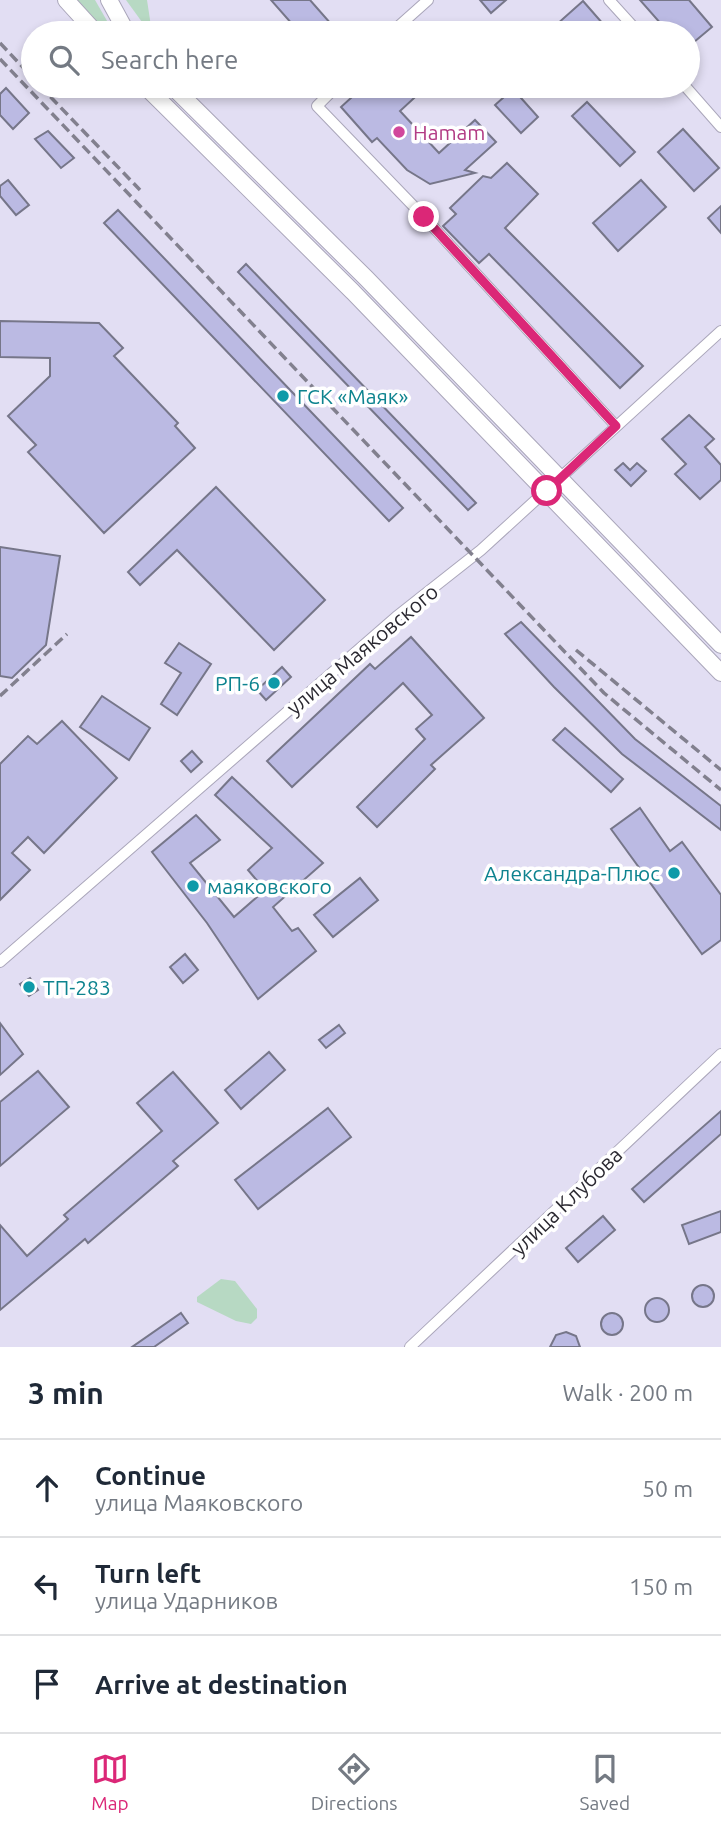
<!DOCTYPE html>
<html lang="en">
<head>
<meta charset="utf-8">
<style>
	:root { --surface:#fff; --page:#f6f6f7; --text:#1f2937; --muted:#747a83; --line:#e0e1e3; --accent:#db2777 }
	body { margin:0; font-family:Ubuntu,sans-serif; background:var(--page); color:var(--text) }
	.stop { position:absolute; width:21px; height:21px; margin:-16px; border:5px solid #db2777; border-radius:50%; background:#fff }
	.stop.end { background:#db2777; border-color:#fff; box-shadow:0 2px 7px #0008 }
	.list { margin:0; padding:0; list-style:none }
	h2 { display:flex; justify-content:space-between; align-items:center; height:91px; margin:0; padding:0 28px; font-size:30px }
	h2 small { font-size:23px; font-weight:400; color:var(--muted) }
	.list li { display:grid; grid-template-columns:46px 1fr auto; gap:21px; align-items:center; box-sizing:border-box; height:98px; padding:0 28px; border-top:2px solid var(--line) }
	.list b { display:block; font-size:26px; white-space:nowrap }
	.list p { margin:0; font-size:23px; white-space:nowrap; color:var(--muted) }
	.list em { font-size:23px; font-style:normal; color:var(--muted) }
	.icon { flex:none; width:38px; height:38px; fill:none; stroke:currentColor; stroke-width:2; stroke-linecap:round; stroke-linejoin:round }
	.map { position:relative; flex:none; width:721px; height:1347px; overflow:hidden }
	.search { position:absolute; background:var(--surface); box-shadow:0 4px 10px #0003; left:21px; right:21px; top:21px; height:77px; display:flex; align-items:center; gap:18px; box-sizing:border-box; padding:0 24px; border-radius:38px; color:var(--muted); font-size:26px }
	.sheet { height:385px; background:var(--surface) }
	nav { display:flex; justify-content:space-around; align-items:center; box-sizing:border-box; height:98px; border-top:2px solid var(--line); background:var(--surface); font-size:19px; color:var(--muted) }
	nav a { display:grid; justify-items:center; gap:4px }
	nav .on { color:var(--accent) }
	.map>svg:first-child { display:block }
</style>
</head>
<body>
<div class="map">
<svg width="721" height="1347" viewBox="0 0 721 1347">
	<rect width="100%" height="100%" fill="#e2def3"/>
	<g fill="#b7d9c3">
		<polygon points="76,0 95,0 114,33 107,33"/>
		<polygon points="126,0 147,0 152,33 150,33"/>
		<polygon points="221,1279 235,1281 257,1309 257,1318 251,1324 236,1321 197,1302 197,1297"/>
	</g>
	<g fill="#bbbae3" stroke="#767689" stroke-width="2">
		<polygon points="271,0 310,0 339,33 300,33"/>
		<polygon points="480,0 506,0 491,13"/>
		<polygon points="640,0 689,0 712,27 688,47 688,33 669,33"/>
		<polygon points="583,1 611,33 563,33 556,25"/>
		<polygon points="364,86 427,86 400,111 439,153 475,120 496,142 465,170 475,173 430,184 407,170 377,138 372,142 341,107"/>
		<polygon points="6,88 29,113 13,129 0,115 0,94"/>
		<polygon points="513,89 538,117 521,133 495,105"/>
		<polygon points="587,102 635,152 620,166 572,116"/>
		<polygon points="683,129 719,168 694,191 658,152"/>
		<polygon points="48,131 74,158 61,168 35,139"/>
		<polygon points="507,163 538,194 505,228 643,366 620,388 489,254 479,263 443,226 456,214 450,208 483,176 491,178"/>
		<polygon points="8,180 29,205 16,215 0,196 0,186"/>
		<polygon points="641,180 666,207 618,251 593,223"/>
		<polygon points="721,206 721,233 708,218"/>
		<polygon points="118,210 403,508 389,521 104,223"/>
		<polygon points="246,264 476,503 468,510 238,272"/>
		<polygon points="0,321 99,323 123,348 114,356 178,423 175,426 195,448 104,533 28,452 36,445 8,416 50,376 50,358 0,357"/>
		<polygon points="689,415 714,439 705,447 721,465 721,480 700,499 675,474 686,464 662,439"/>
		<polygon points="623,463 630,470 637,463 646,471 631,486 615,470"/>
		<polygon points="216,487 325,600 274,650 177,550 140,585 128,572"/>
		<polygon points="0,547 60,556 46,645 12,678 0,676"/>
		<polygon points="521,622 635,739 721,806 721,830 622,754 554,687 505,634"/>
		<polygon points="411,637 484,718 431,765 435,769 377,827 357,807 425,739 416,729 432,715 403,683 292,787 267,761 370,664 375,669"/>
		<polygon points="179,643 211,664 177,715 161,704 181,673 165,663"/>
		<polygon points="282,667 291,677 266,700 257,690"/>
		<polygon points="102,696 150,728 129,760 80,727"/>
		<polygon points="62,721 117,778 44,853 28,837 12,853 30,870 0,900 0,764 28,736 37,744"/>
		<polygon points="565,728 623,779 611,792 553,740"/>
		<polygon points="192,751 202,762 191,772 181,761"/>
		<polygon points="232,777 323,863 273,907 292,931 298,928 316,951 258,999 207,923 152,852 196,815 220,840 190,863 234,917 265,890 248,870 272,848 215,795"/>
		<polygon points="640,808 670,851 682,842 721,895 721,940 702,954 611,829"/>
		<polygon points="360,878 378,900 333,937 314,915"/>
		<polygon points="185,954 198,970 183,983 170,967"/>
		<polygon points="30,978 38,990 29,996 20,984"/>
		<polygon points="0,1023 23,1054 0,1075"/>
		<polygon points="339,1025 345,1033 326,1048 319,1040"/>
		<polygon points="269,1052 285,1070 241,1109 225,1090"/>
		<polygon points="38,1071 69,1107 0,1166 0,1102"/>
		<polygon points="173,1072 218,1123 173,1161 178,1166 88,1243 85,1239 0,1310 0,1225 27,1256 68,1219 64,1215 162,1131 137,1103"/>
		<polygon points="328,1108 351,1137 258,1209 235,1180"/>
		<polygon points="721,1111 721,1134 644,1202 632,1189"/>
		<polygon points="721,1211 721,1232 689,1244 682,1225"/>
		<polygon points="603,1216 615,1230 578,1262 566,1248"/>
		<circle cx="703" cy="1296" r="11"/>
		<circle cx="657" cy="1310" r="12"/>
		<circle cx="612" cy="1324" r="11"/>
		<polygon points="181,1313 188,1323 154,1347 132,1347"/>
		<polygon points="566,1332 576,1336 580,1347 550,1347 556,1335"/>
	</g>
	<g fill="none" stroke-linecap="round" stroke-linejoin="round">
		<g stroke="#aaa6ba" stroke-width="12">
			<g id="street">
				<polyline points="609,0 639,33"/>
				<polyline points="391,33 428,0"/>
				<polyline points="337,86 317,106 424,217 616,426"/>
				<polyline points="685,86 721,127"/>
				<polyline points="0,962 396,617 481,550 721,331"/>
				<polyline points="410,1347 721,1054"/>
			</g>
		</g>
		<g stroke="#aaa6ba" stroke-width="18">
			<g id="secondary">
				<polyline points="66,0 96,33"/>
				<polyline points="109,0 127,33"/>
				<polyline points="145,86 353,292 721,673"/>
				<polyline points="172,86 366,278 721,645"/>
			</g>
		</g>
		<use href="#street" stroke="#fff" stroke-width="10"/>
		<use href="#secondary" stroke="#fff" stroke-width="16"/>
		<g stroke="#82808e" stroke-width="3.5" stroke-dasharray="10 5" stroke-linecap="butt">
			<polyline points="0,43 33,78"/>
			<polyline points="0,59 604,693 721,790"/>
			<polyline points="40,86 140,190"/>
			<polyline points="576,650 721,770"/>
			<polyline points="0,696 67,634"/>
		</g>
	</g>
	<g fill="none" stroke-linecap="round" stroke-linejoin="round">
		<polyline stroke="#db2777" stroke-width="9" points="424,217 616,426 547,491"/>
	</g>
	<circle fill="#d1479c" stroke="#fff" stroke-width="2.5" cx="399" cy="132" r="7"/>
	<g fill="#0f9aa8" stroke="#fff" stroke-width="2.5">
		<circle cx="283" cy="396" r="7"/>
		<circle cx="274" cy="683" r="7"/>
		<circle cx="674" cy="873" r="7"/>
		<circle cx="193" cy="886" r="7"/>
		<circle cx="29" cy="987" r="7"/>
	</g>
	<g text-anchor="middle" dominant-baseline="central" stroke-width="7" stroke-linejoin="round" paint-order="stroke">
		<g font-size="21" fill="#b23c85" stroke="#fff" text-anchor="start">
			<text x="413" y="132">Hamam</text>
		</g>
		<g font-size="21" fill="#0d838f" stroke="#fff" text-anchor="start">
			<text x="297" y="396">ГСК «Маяк»</text>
			<text x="260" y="683" text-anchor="end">РП-6</text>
			<text x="660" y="873" text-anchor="end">Александра-Плюс</text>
			<text x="207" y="886">маяковского</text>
			<text x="43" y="987">ТП-283</text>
		</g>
		<g font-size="21" fill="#2b2931" stroke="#fff">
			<text transform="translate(362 649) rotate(-40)">улица Маяковского</text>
			<text transform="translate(566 1201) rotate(-44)">улица Клубова</text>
		</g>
	</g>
</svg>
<div class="stop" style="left:547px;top:491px"></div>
<div class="stop end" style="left:424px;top:217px"></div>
<div class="search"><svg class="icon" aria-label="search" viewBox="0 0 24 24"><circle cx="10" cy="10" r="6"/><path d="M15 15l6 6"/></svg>Search here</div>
</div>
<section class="sheet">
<h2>3 min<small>Walk · 200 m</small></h2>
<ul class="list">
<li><svg class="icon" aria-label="ahead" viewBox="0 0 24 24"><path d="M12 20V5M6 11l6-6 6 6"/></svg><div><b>Continue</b><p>улица Маяковского</p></div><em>50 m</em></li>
<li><svg class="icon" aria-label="left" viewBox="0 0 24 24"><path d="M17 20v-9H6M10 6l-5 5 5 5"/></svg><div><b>Turn left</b><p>улица Ударников</p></div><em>150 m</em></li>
<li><svg class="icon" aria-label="arrive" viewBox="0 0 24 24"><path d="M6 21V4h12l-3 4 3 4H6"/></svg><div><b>Arrive at destination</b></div></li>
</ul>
</section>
<nav>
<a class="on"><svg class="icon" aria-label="map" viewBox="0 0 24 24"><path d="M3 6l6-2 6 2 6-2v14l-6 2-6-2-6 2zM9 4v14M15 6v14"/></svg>Map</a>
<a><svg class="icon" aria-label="directions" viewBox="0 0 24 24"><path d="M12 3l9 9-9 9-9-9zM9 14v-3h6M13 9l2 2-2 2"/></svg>Directions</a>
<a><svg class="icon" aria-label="saved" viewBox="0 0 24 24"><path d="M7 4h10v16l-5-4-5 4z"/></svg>Saved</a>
</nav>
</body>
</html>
